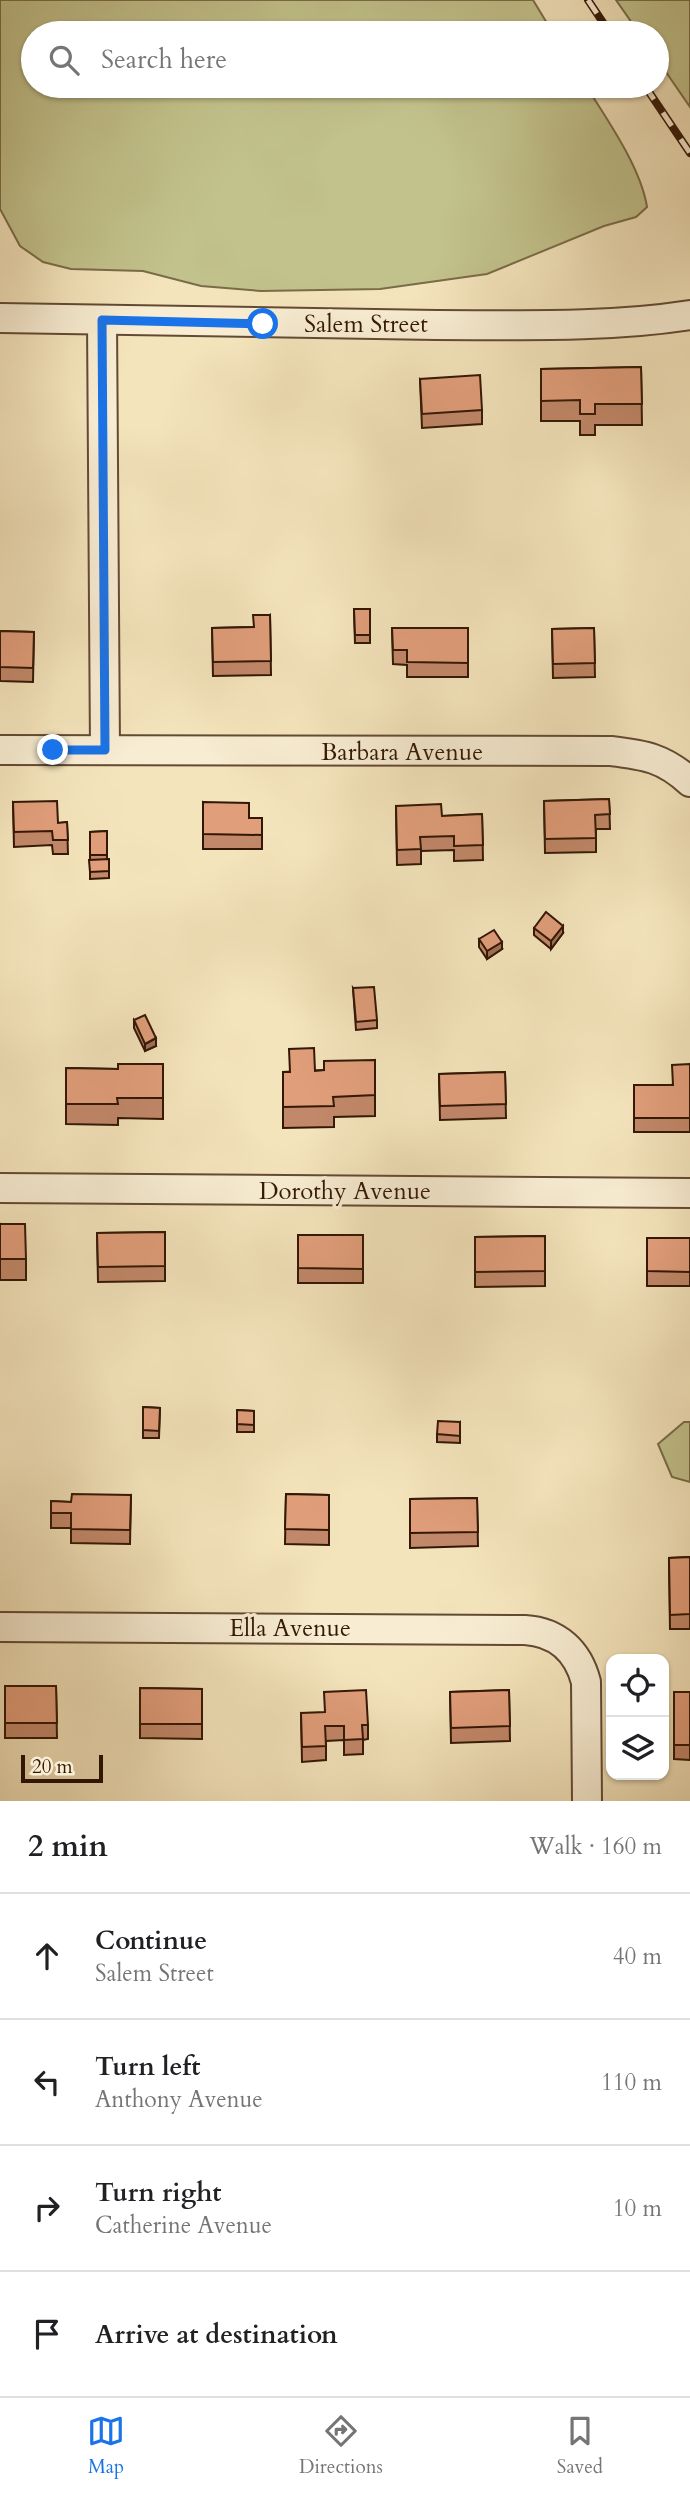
<!DOCTYPE html>
<html lang="en">
<head>
<meta charset="utf-8">
<style>
	:root { --surface:#fff; --page:#f2f2f2; --text:#202124; --muted:#757577; --line:#e0e0e0; --accent:#1a73e8 }
	body { margin:0; font-family:Cardo,serif; background:var(--page); color:var(--text) }
	.controls { position:absolute; right:21px; bottom:21px; display:grid; overflow:hidden; border-radius:14px; box-shadow:0 2px 5px #0004 }
	.controls button { width:63px; height:63px; display:grid; place-items:center; padding:0; border:0; border-bottom:2px solid var(--line); background:var(--surface); color:var(--text); font:35px sans-serif }
	.scale { position:absolute; left:21px; bottom:18px; width:82px; box-sizing:border-box; padding-left:7px; border:4px solid #331705; border-top:0; font-size:19px; line-height:24px; white-space:nowrap; color:#331705; -webkit-text-stroke:5px #f8edd3; paint-order:stroke }
	.stop { position:absolute; width:21px; height:21px; margin:-16px; border:5px solid #1a73e8; border-radius:50%; background:#fff }
	.stop.end { background:#1a73e8; border-color:#fff; box-shadow:0 2px 7px #0008 }
	.list { margin:0; padding:0; list-style:none }
	h2 { display:flex; justify-content:space-between; align-items:center; height:91px; margin:0; padding:0 28px; font-size:30px }
	h2 small { font-size:23px; font-weight:400; color:var(--muted) }
	.list li { display:grid; grid-template-columns:46px 1fr auto; gap:21px; align-items:center; box-sizing:border-box; height:126px; padding:0 28px; border-top:2px solid var(--line) }
	.list b { display:block; font-size:26px; white-space:nowrap }
	.list p { margin:0; font-size:23px; white-space:nowrap; color:var(--muted) }
	.list em { font-size:23px; font-style:normal; color:var(--muted) }
	.icon { flex:none; width:38px; height:38px; fill:none; stroke:currentColor; stroke-width:2; stroke-linecap:round; stroke-linejoin:round }
	.map { position:relative; flex:none; width:690px; height:1801px; overflow:hidden }
	.search { position:absolute; background:var(--surface); box-shadow:0 2px 5px #0004; left:21px; right:21px; top:21px; height:77px; display:flex; align-items:center; gap:18px; box-sizing:border-box; padding:0 24px; border-radius:38px; color:var(--muted); font-size:26px }
	.sheet { height:595px; background:var(--surface) }
	nav { display:flex; justify-content:space-around; align-items:center; box-sizing:border-box; height:98px; border-top:2px solid var(--line); background:var(--surface); font-size:19px; color:var(--muted) }
	nav a { display:grid; justify-items:center; gap:4px }
	nav .on { color:var(--accent) }
	.map>svg:first-child { display:block }
</style>
</head>
<body>
<div class="map">
<svg width="690" height="1801" viewBox="0 0 690 1801">
	<rect width="100%" height="100%" fill="#f4e4bc"/>
	<filter id="stains"><feTurbulence type="fractalNoise" baseFrequency=".00286" numOctaves="4"/><feColorMatrix values="0 0 0 0 .2 0 0 0 0 .09 0 0 0 0 .02 0 0 0 .5 -.17"/></filter>
	<radialGradient id="worn" r=".72"><stop offset=".6" stop-color="#630" stop-opacity="0"/><stop offset="1" stop-color="#630" stop-opacity=".3"/></radialGradient>
	<g fill="#c2c28c" stroke="#7a6c48" stroke-width="2">
		<path d="M0,0h533l20,33h-520v53h553c21,33 55,82 61,121l-11,10 -32,9 -117,48 -107,15 -119,2 -60,-5 -58,-15 -72,-2 -28,-7 -23,-16 -20,-37z"/>
		<polygon points="616,0 690,0 690,107 657,59 657,33 639,33"/>
		<polygon points="684,1422 690,1422 690,1482 672,1477 658,1444"/>
	</g>
	<g fill="none" stroke-linecap="round" stroke-linejoin="round">
		<g stroke="#634a33" stroke-width="32">
			<g id="minor">
				<path d="M0,318c145,2 290,6 436,7 84,0 170,3 254,-10"/>
				<polyline points="102,320 105,750"/>
				<path d="M0,750l611,1c34,4 53,7 79,31"/>
				<polyline points="0,1188 690,1193"/>
				<path d="M0,1627l525,3c32,2 53,21 61,52l1,119"/>
			</g>
		</g>
		<use href="#minor" stroke="#f8edd3" stroke-width="28"/>
		<g stroke="#331705" stroke-width="8">
			<g id="rail">
				<polyline points="588,0 610,33"/>
				<polyline points="645,86 690,153"/>
			</g>
		</g>
		<use href="#rail" stroke="#f8edd3" stroke-width="5" stroke-dasharray="16" stroke-linecap="butt"/>
	</g>
	<g fill="#c2886a" stroke="#331705" stroke-width="2">
		<polygon points="641,367 642,425 595,425 595,435 580,435 580,421 541,421 541,369"/>
		<polygon points="420,379 482,410 482,424 422,428"/>
		<polygon points="354,609 370,609 370,643 355,643"/>
		<polygon points="270,615 271,675 213,676 212,628 253,627"/>
		<polygon points="392,628 468,628 468,677 407,677 407,665 393,664"/>
		<polygon points="594,628 595,677 553,678 552,629"/>
		<polygon points="0,631 34,632 33,682 0,681"/>
		<polygon points="609,799 610,829 596,829 596,852 545,853 544,801"/>
		<polygon points="13,802 58,823 67,822 68,854 53,854 52,845 14,847"/>
		<polygon points="203,802 249,818 262,818 262,849 203,849"/>
		<polygon points="396,806 442,816 482,814 483,860 454,861 454,850 421,851 421,864 397,865"/>
		<polygon points="107,831 107,859 109,859 109,878 90,879 90,832"/>
		<polygon points="534,928 563,933 551,949 534,935"/>
		<polygon points="479,939 502,949 487,959 479,947"/>
		<polygon points="353,988 377,1020 377,1028 356,1030"/>
		<polygon points="134,1020 156,1046 145,1051 134,1028"/>
		<polygon points="375,1060 375,1116 334,1117 334,1127 283,1128 283,1072 324,1070"/>
		<polygon points="163,1064 163,1119 118,1118 118,1125 66,1124 66,1068 118,1069"/>
		<polygon points="690,1064 690,1132 634,1132 634,1085 672,1085"/>
		<polygon points="505,1072 506,1118 440,1120 439,1074"/>
		<polygon points="0,1224 26,1259 26,1280 0,1280"/>
		<polygon points="165,1232 165,1281 98,1282 97,1233"/>
		<rect x="298" y="1235" width="65" height="48"/>
		<polygon points="545,1236 545,1286 475,1287 475,1237"/>
		<rect x="647" y="1238" width="43" height="48"/>
		<polygon points="143,1407 160,1408 159,1438 143,1438"/>
		<polygon points="237,1410 254,1411 254,1432 237,1432"/>
		<polygon points="460,1422 460,1443 437,1442 437,1434"/>
		<polygon points="286,1494 329,1495 329,1545 285,1544"/>
		<polygon points="131,1495 130,1544 71,1543 71,1528 51,1528 51,1501 71,1502"/>
		<polygon points="477,1498 478,1546 410,1548 410,1499"/>
		<polygon points="690,1557 690,1629 670,1629 669,1558"/>
		<polygon points="5,1686 56,1686 57,1738 5,1738"/>
		<polygon points="140,1688 202,1689 202,1739 140,1738"/>
		<polygon points="509,1690 510,1741 451,1743 450,1692"/>
		<polygon points="674,1692 690,1692 690,1760 674,1759"/>
		<polygon points="301,1713 368,1725 368,1739 363,1740 363,1754 344,1755 344,1740 326,1741 326,1760 302,1762"/>
	</g>
	<g fill="#9e6f56" stroke="#331705" stroke-width="2">
		<polygon points="563,926 563,933 551,949 551,941"/>
		<polygon points="502,942 502,949 487,959 487,951"/>
		<polygon points="156,1038 156,1046 145,1051 145,1044"/>
	</g>
	<g fill="#e19e7b" stroke="#331705" stroke-width="2">
		<polygon points="641,367 642,404 595,404 595,414 580,414 580,400 541,401 541,369"/>
		<polygon points="480,375 482,410 422,414 420,379"/>
		<polygon points="354,609 370,609 370,635 355,635"/>
		<polygon points="253,615 270,615 271,661 213,662 212,628 254,627"/>
		<polygon points="392,628 468,628 468,663 407,662 407,650 393,650"/>
		<polygon points="594,628 595,663 553,664 552,629"/>
		<polygon points="0,631 34,632 33,668 0,667"/>
		<polygon points="609,799 610,814 595,815 596,838 545,839 544,801"/>
		<polygon points="57,801 58,823 67,822 68,840 53,840 52,831 14,832 13,802"/>
		<polygon points="203,802 249,803 249,818 262,818 262,835 203,834"/>
		<polygon points="441,804 442,816 482,814 483,845 454,846 454,836 420,837 421,849 397,850 396,806"/>
		<polygon points="107,831 107,855 90,855 90,832"/>
		<polygon points="109,859 109,871 90,872 89,860"/>
		<polygon points="546,912 563,926 551,941 534,928"/>
		<polygon points="494,930 502,942 487,951 479,939"/>
		<polygon points="374,987 377,1020 356,1022 353,988"/>
		<polygon points="145,1015 156,1038 145,1044 134,1020"/>
		<polygon points="314,1048 315,1071 324,1070 324,1061 375,1060 375,1095 333,1097 334,1106 283,1107 283,1072 290,1072 289,1049"/>
		<polygon points="118,1064 163,1064 163,1098 117,1098 118,1104 66,1104 66,1068 118,1069"/>
		<polygon points="690,1064 690,1118 634,1118 634,1085 673,1085 672,1065"/>
		<polygon points="505,1072 506,1104 440,1106 439,1074"/>
		<polygon points="0,1224 25,1224 26,1259 0,1259"/>
		<polygon points="165,1232 165,1266 98,1267 97,1233"/>
		<polygon points="298,1235 363,1235 363,1269 298,1268"/>
		<polygon points="545,1236 545,1271 475,1272 475,1237"/>
		<polygon points="647,1238 690,1238 690,1272 647,1271"/>
		<polygon points="143,1407 160,1408 159,1431 143,1430"/>
		<polygon points="237,1410 254,1411 254,1425 237,1424"/>
		<polygon points="438,1421 460,1422 460,1436 437,1434"/>
		<polygon points="72,1494 131,1495 130,1530 71,1529 71,1513 51,1513 51,1501 71,1502"/>
		<polygon points="286,1494 329,1495 329,1530 285,1529"/>
		<polygon points="477,1498 478,1532 410,1533 410,1499"/>
		<polygon points="690,1557 690,1614 670,1615 669,1558"/>
		<polygon points="5,1686 56,1686 57,1723 5,1723"/>
		<polygon points="140,1688 202,1689 202,1724 140,1724"/>
		<polygon points="366,1690 368,1725 362,1725 363,1739 344,1740 344,1726 325,1726 326,1746 302,1747 301,1713 325,1712 324,1692"/>
		<polygon points="509,1690 510,1726 451,1728 450,1692"/>
		<rect x="674" y="1692" width="16" height="53"/>
	</g>
	<g fill="none" stroke-linecap="round" stroke-linejoin="round">
		<polyline stroke="#1a73e8" stroke-width="9" points="53,750 105,750 102,320 263,324"/>
	</g>
	<g text-anchor="middle" dominant-baseline="central" stroke-width="7" stroke-linejoin="round" paint-order="stroke">
		<g font-size="24" fill="#331705" stroke="#f8edd3">
			<text x="366" y="324">Salem Street</text>
			<text x="402" y="752">Barbara Avenue</text>
			<text x="345" y="1191">Dorothy Avenue</text>
			<text x="290" y="1628">Ella Avenue</text>
		</g>
	</g>
	<rect width="100%" height="100%" filter="url(#stains)"/>
	<rect width="100%" height="100%" fill="url(#worn)"/>
</svg>
<div class="controls">
<button><svg class="icon" aria-label="locate" viewBox="0 0 24 24"><circle cx="12" cy="12" r="6"/><path d="M12 2v4M12 18v4M2 12h4M18 12h4"/></svg></button>
<button><svg class="icon" aria-label="layers" viewBox="0 0 24 24"><path d="M12 4l9 5-9 5-9-5zM3 14l9 5 9-5"/></svg></button>
</div>
<div class="scale">20 m</div>
<div class="stop" style="left:263px;top:324px"></div>
<div class="stop end" style="left:53px;top:750px"></div>
<div class="search"><svg class="icon" aria-label="search" viewBox="0 0 24 24"><circle cx="10" cy="10" r="6"/><path d="M15 15l6 6"/></svg>Search here</div>
</div>
<section class="sheet">
<h2>2 min<small>Walk · 160 m</small></h2>
<ul class="list">
<li><svg class="icon" aria-label="ahead" viewBox="0 0 24 24"><path d="M12 20V5M6 11l6-6 6 6"/></svg><div><b>Continue</b><p>Salem Street</p></div><em>40 m</em></li>
<li><svg class="icon" aria-label="left" viewBox="0 0 24 24"><path d="M17 20v-9H6M10 6l-5 5 5 5"/></svg><div><b>Turn left</b><p>Anthony Avenue</p></div><em>110 m</em></li>
<li><svg class="icon" aria-label="right" viewBox="0 0 24 24"><path d="M7 20v-9h11M14 6l5 5-5 5"/></svg><div><b>Turn right</b><p>Catherine Avenue</p></div><em>10 m</em></li>
<li><svg class="icon" aria-label="arrive" viewBox="0 0 24 24"><path d="M6 21V4h12l-3 4 3 4H6"/></svg><div><b>Arrive at destination</b></div></li>
</ul>
</section>
<nav>
<a class="on"><svg class="icon" aria-label="map" viewBox="0 0 24 24"><path d="M3 6l6-2 6 2 6-2v14l-6 2-6-2-6 2zM9 4v14M15 6v14"/></svg>Map</a>
<a><svg class="icon" aria-label="directions" viewBox="0 0 24 24"><path d="M12 3l9 9-9 9-9-9zM9 14v-3h6M13 9l2 2-2 2"/></svg>Directions</a>
<a><svg class="icon" aria-label="saved" viewBox="0 0 24 24"><path d="M7 4h10v16l-5-4-5 4z"/></svg>Saved</a>
</nav>
</body>
</html>
